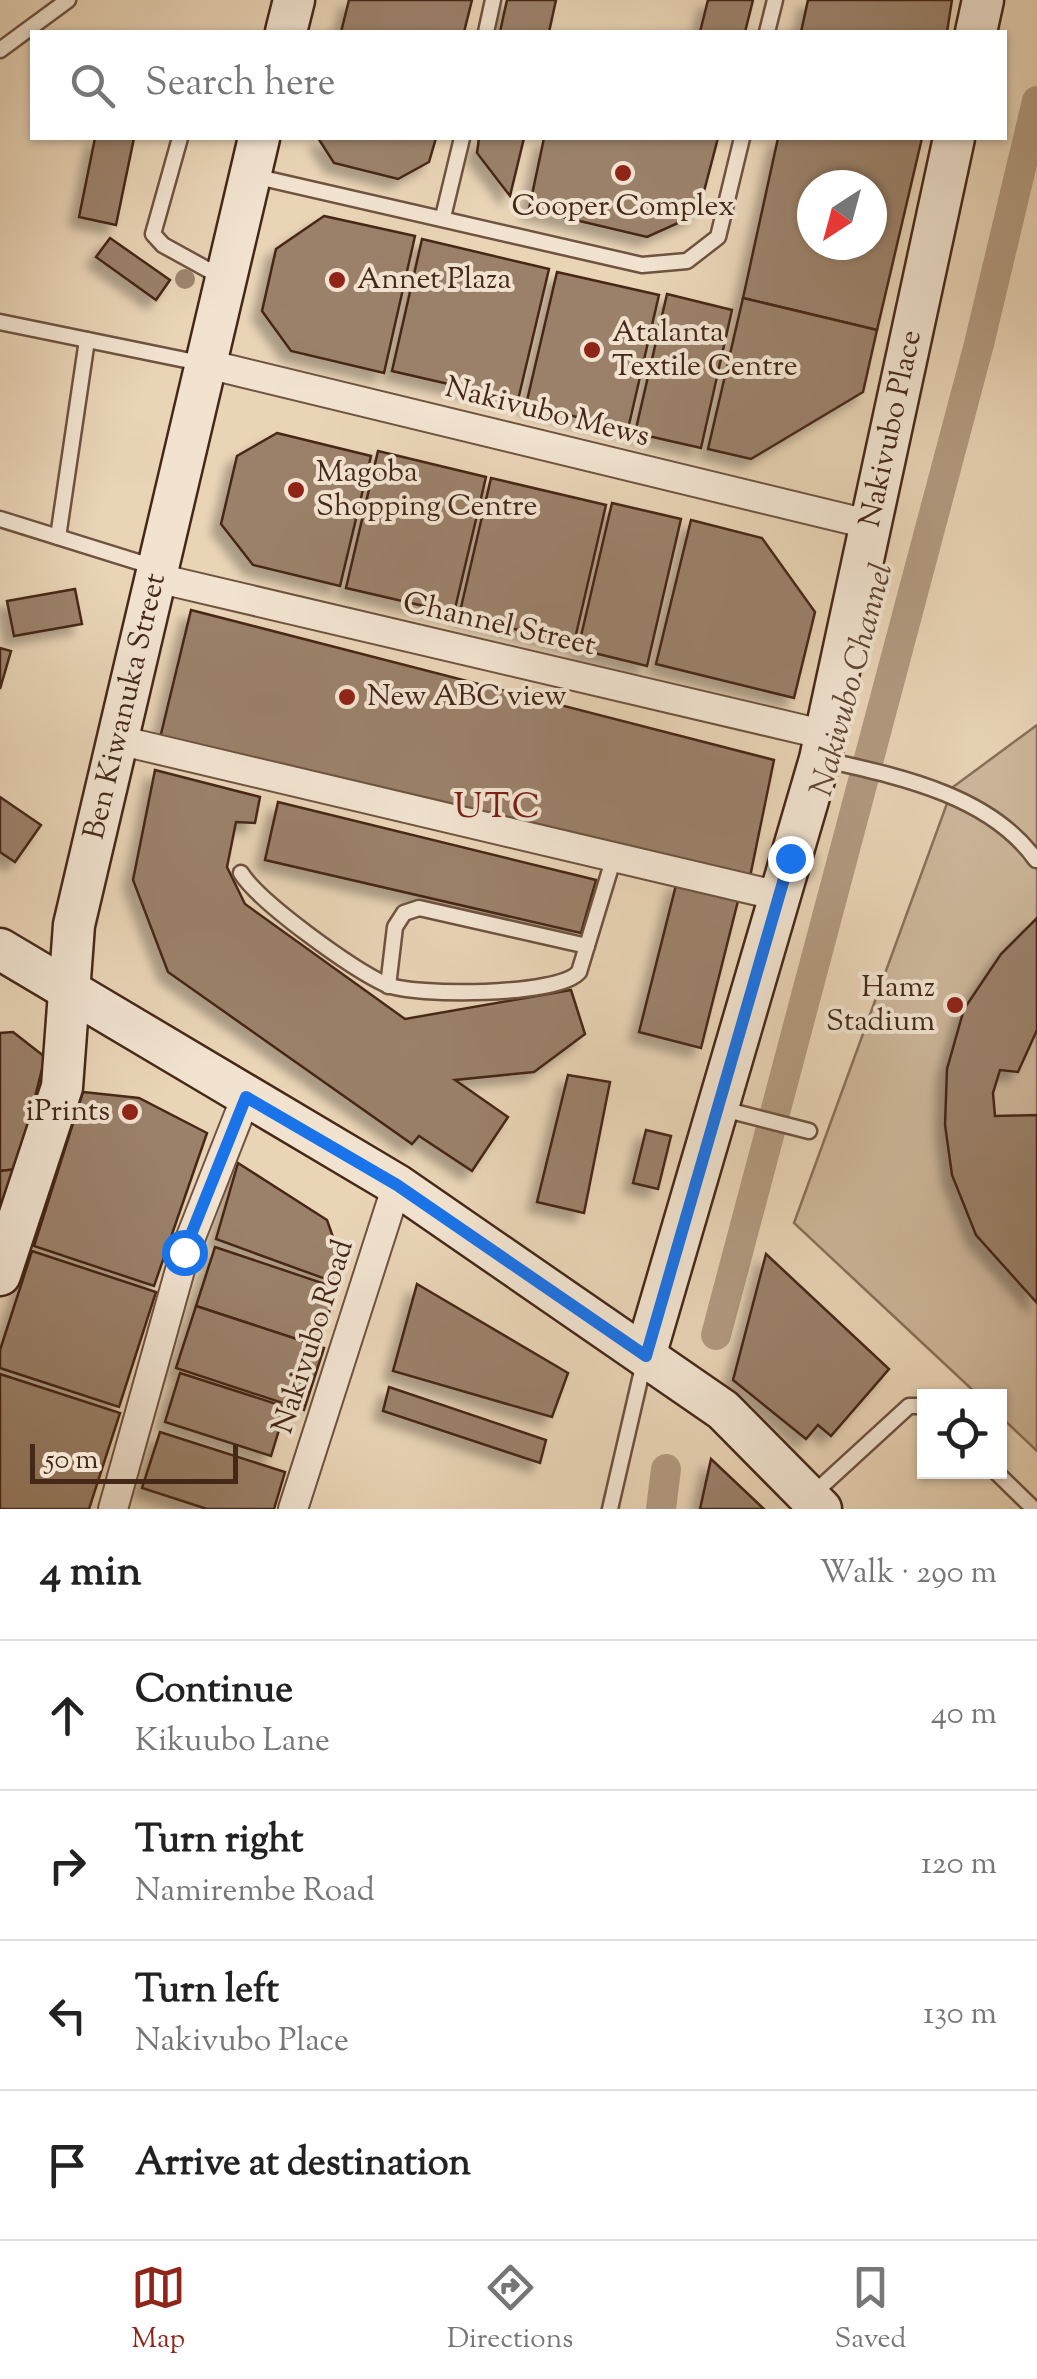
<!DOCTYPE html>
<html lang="en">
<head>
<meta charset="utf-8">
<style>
	:root { --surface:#fff; --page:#f6f6f6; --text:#222; --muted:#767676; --line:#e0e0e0; --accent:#8f2418 }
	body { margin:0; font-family:"Sorts Mill Goudy",serif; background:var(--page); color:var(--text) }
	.controls { position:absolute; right:30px; bottom:30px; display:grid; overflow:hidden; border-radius:0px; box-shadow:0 2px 8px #0004 }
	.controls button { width:90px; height:90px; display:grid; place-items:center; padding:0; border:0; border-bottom:2px solid var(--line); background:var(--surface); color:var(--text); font:50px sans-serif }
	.compass { position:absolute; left:797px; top:170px; width:90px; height:90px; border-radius:50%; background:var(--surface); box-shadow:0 2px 8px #0004; rotate:216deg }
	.scale { position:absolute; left:30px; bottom:25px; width:208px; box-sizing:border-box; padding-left:10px; border:5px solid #462818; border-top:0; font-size:28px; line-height:35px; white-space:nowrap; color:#462818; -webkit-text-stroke:8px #f1e3d0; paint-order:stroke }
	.stop { position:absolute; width:30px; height:30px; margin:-22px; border:8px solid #1a73e8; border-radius:50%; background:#fff }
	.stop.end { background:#1a73e8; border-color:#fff; box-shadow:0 2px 10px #0008 }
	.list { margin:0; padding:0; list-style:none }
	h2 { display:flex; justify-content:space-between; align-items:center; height:130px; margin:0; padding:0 40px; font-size:42px }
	h2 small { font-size:32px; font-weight:400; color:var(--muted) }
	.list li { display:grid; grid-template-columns:65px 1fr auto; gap:30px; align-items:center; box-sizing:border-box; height:150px; padding:0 40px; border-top:2px solid var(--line) }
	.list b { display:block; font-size:38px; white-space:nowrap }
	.list p { margin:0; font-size:32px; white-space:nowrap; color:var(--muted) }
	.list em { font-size:32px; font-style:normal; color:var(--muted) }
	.icon { flex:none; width:55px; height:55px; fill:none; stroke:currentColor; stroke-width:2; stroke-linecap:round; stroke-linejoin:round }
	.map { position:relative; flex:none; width:1037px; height:1509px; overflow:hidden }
	.search { position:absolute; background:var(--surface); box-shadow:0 2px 8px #0004; left:30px; right:30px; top:30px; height:110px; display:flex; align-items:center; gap:25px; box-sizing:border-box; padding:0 35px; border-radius:0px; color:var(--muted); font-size:38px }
	.sheet { height:730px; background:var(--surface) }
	nav { display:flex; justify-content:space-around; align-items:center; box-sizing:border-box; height:140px; border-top:2px solid var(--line); background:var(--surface); font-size:28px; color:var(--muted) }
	nav a { display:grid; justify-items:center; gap:5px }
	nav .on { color:var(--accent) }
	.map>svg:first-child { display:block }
</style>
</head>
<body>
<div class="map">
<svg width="1037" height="1509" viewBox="0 0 1037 1509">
	<defs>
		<filter id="shadow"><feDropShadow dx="-9" dy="9" stdDeviation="5" flood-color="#0004"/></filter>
	</defs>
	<rect width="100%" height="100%" fill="#e9d4b6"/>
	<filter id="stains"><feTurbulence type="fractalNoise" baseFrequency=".002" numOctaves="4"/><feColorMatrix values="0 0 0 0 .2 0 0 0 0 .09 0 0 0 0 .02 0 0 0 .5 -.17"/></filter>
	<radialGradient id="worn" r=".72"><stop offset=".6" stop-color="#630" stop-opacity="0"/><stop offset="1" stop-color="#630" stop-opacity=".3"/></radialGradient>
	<polygon fill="#cdb79b" stroke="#8a705a" stroke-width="2.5" points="1037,725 1037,1451 1000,1416 1000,1396 979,1396 794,1223 953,787"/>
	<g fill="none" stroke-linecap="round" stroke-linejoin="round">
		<g stroke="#b29a80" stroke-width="30">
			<polyline points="716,1335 979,344 1037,101"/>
			<polyline points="661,1509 666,1469"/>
		</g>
	</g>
	<g fill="#9b816a" stroke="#462818" stroke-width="2.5" fill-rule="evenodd" filter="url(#shadow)">
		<polygon points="349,0 472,0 464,32 341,32"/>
		<polygon points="507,0 556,0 549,32 500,32"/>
		<polygon points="708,0 753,0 745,32 700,32"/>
		<polygon points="808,0 952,0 947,32 801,32"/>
		<polygon points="95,138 134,138 116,225 79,217"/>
		<polygon points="318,138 436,138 429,162 398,179 334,163"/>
		<polygon points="479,138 524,138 510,196 477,153"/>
		<polygon points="544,138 718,138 698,214 647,237 529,209"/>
		<path d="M778,138h144l-45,192 -134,-32zM812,185h60v60h-60z"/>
		<polygon points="324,216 415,236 384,373 291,351 262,311 276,249"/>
		<polygon points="110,238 170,280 156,300 96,257"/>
		<polygon points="422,239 549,269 518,400 392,371"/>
		<polygon points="557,272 659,295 628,429 526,405"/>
		<polygon points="667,294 732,310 701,448 635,433"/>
		<polygon points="743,298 877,330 863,392 751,459 708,449"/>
		<polygon points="277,433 371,456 340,586 253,565 221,524 237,456"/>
		<polygon points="378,451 486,477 454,613 346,588"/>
		<polygon points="491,478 606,505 574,643 459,616"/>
		<polygon points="612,503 681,519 647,666 578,649"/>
		<polygon points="691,520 762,538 815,612 794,698 656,664"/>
		<polygon points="75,589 82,624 14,636 7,601"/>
		<polygon points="191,610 774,760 750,877 160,738"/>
		<polygon points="0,648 11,651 0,689"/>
		<polygon points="155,770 260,797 255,823 236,822 227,867 245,904 405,1019 571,990 585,1034 534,1072 455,1080 508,1117 472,1171 419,1136 412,1144 168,972 133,880"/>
		<polygon points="0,797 41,825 15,862 0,852"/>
		<polygon points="278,802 596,880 581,933 265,860"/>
		<polygon points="677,881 739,897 701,1048 639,1032"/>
		<polygon points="1037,918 1037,1030 1018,1072 1000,1070 993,1093 995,1116 1037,1115 1037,1303 976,1235 952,1175 945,1125 947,1069 964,1009 1001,954"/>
		<polygon points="13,1032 45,1057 17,1169 0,1171 0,1033"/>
		<polygon points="568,1075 610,1082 584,1213 537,1202"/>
		<polygon points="83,1092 139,1098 207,1133 154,1286 34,1246"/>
		<polygon points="646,1130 671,1136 658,1189 633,1183"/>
		<polygon points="238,1163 327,1220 340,1257 331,1281 216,1239"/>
		<polygon points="17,1169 0,1223 0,1171"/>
		<polygon points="215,1247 337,1288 318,1346 196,1306"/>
		<polygon points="32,1251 156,1292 119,1407 0,1368 0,1350"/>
		<polygon points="766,1254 889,1369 831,1436 818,1425 806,1439 733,1380"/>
		<polygon points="417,1284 568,1373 552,1417 393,1371"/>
		<polygon points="196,1306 324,1348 304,1410 176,1368"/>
		<polygon points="180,1373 286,1407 271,1456 165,1422"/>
		<polygon points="0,1374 120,1413 89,1509 0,1509"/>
		<polygon points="389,1387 546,1440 540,1463 383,1411"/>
		<polygon points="160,1432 285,1472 274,1509 207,1509 142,1488"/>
		<polygon points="711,1459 764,1509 700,1509"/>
	</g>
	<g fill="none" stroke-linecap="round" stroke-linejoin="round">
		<g stroke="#6f5340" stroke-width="19">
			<g id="service">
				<polyline points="486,32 493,0"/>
				<polyline points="767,32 775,0"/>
				<polyline points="0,50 68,0"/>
				<polyline points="180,138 153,234 163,245 223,278"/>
				<polyline points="254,176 642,265 687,261 718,237 742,138"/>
				<polyline points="443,217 462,138"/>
				<polyline points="0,322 205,364"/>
				<polyline points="0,519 154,567"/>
				<polyline points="58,537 87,340"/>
				<path d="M821,759c75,17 168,35 215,101"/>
				<path d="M241,873c19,30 110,95 144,111 29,13 174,12 194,-12l35,-115"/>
				<polyline points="388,986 395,927 404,913 419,908 587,946"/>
				<polyline points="723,1109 809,1131"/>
				<polyline points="996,1472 1034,1509"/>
				<polyline points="813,1494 909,1406 924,1406"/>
				<polyline points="610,1509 644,1362"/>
			</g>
		</g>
		<g stroke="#6f5340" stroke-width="32">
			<g id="minor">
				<polyline points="207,364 872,525"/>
				<polyline points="157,578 826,735"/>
				<polyline points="118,740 779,896"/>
				<polyline points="113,1509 185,1252 246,1097"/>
				<polyline points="293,1509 397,1185"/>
			</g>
		</g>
		<g stroke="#462818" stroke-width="45">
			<g id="secondary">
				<polyline points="286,32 294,0"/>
				<polyline points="976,32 983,0"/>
				<polyline points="0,949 397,1185 723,1410 821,1509"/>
				<path id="s1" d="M0,1275l62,-188 12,-162 185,-787"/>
				<path id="s2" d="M645,1356l175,-597 134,-621"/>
			</g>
		</g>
		<use href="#service" stroke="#f1e3d0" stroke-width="14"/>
		<use href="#minor" stroke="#f1e3d0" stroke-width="28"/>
		<use href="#secondary" stroke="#f1e3d0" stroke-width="40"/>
	</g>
	<circle fill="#9e856d" cx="185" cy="279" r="10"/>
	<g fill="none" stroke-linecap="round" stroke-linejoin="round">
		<polyline stroke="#1a73e8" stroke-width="12" points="184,1252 246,1097 397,1185 646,1356 790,858"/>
	</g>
	<g fill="#8f2418" stroke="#f1e3d0" stroke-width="4">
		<circle cx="623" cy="173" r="10"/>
		<circle cx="337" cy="280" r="10"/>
		<circle cx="592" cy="350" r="10"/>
		<circle cx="296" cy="490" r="10"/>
		<circle cx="347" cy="697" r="10"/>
		<circle cx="955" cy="1005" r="10"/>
		<circle cx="130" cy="1112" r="10"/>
	</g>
	<g text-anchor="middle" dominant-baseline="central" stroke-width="8" stroke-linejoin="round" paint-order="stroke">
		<g font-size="30" fill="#462818" stroke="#f1e3d0" text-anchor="start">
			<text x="623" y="207" text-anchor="middle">Cooper Complex</text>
			<text x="357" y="280">Annet Plaza</text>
			<text x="612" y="333">Atalanta<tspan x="612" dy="34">Textile Centre</tspan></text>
			<text x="316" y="473">Magoba<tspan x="316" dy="34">Shopping Centre</tspan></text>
			<text x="367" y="697">New ABC view</text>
			<text x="935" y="988" text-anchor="end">Hamz<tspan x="935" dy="34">Stadium</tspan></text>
			<text x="110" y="1112" text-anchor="end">iPrints</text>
		</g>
		<g font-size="30" fill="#462818" stroke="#f1e3d0">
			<text transform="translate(547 413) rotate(14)">Nakivubo Mews</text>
			<text stroke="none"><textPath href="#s2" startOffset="960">Nakivubo Place</textPath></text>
			<text transform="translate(499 625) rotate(13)">Channel Street</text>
			<text stroke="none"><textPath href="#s1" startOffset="585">Ben Kiwanuka Street</textPath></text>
			<text transform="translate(314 1337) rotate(-72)">Nakivubo Road</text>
		</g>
		<g font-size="32" font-style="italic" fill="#614432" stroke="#f1e3d0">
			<text transform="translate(853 680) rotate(-75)">Nakivubo Channel</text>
		</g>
		<g font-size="35" letter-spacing="2.5" fill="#7a1f14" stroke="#f1e3d0">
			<text x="498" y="808">UTC</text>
		</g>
	</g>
	<rect width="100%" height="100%" filter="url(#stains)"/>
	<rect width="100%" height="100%" fill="url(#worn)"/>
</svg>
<div class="controls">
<button><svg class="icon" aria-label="locate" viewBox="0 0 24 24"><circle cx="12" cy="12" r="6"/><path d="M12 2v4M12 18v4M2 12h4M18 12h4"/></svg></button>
</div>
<svg class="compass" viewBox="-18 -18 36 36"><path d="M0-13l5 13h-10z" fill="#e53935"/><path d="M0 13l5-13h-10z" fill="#767676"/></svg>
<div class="scale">50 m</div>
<div class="stop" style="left:184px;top:1252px"></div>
<div class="stop end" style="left:790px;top:858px"></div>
<div class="search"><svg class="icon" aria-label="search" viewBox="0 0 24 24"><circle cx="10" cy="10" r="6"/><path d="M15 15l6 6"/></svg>Search here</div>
</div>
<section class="sheet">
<h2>4 min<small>Walk · 290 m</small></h2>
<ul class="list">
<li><svg class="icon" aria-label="ahead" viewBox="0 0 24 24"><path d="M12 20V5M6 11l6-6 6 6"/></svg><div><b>Continue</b><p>Kikuubo Lane</p></div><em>40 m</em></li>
<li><svg class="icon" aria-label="right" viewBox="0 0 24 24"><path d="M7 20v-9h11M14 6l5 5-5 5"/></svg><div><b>Turn right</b><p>Namirembe Road</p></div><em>120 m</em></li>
<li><svg class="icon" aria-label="left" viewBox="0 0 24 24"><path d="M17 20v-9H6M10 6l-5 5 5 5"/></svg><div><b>Turn left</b><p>Nakivubo Place</p></div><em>130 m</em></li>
<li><svg class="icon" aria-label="arrive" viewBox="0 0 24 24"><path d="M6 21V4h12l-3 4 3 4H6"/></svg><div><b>Arrive at destination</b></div></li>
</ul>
</section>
<nav>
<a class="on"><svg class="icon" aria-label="map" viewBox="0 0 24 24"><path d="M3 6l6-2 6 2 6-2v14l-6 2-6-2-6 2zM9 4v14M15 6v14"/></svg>Map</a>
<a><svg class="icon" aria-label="directions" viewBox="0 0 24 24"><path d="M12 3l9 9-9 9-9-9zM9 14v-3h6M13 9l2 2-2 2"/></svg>Directions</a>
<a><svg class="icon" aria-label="saved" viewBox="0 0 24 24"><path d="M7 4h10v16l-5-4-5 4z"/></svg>Saved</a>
</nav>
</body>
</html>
